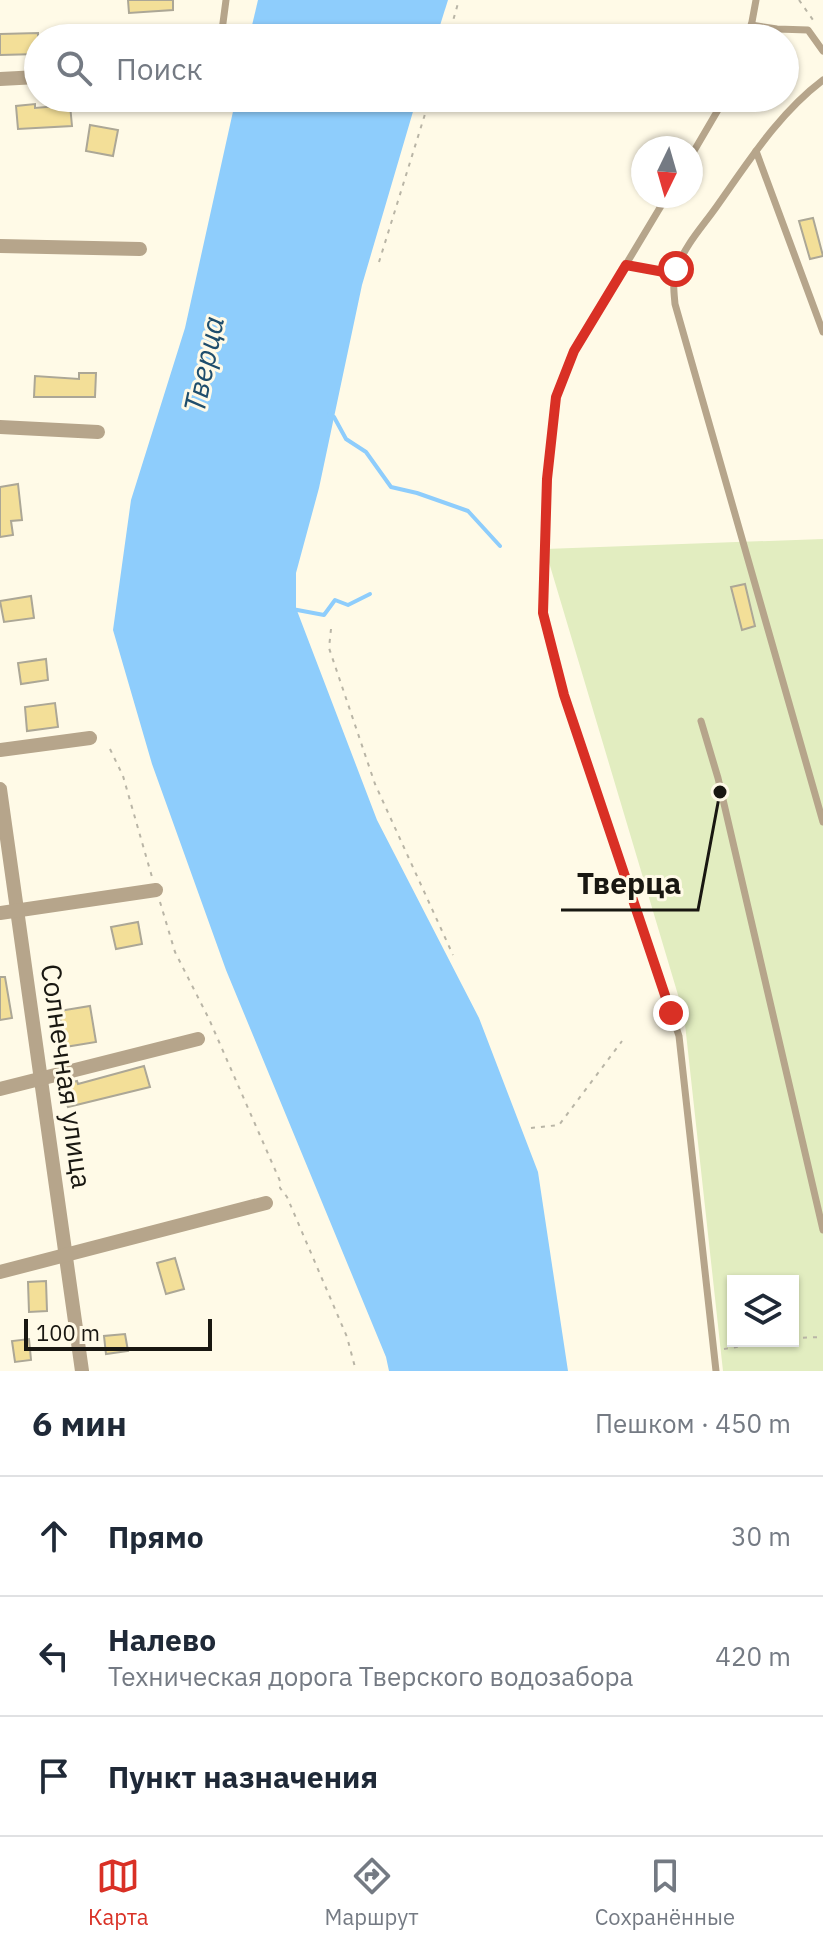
<!DOCTYPE html>
<html lang="ru">
<head>
<meta charset="utf-8">
<style>
	:root { --surface:#fff; --page:#f6f6f7; --text:#1f2937; --muted:#747a83; --line:#e0e1e3; --accent:#d93025 }
	body { margin:0; font-family:"IBM Plex Sans",sans-serif; background:var(--page); color:var(--text) }
	.controls { position:absolute; right:24px; bottom:24px; display:grid; overflow:hidden; border-radius:0px; box-shadow:0 2px 6px #0004 }
	.controls button { width:72px; height:72px; display:grid; place-items:center; padding:0; border:0; border-bottom:2px solid var(--line); background:var(--surface); color:var(--text); font:40px sans-serif }
	.compass { position:absolute; left:631px; top:136px; width:72px; height:72px; border-radius:50%; background:var(--surface); box-shadow:0 2px 6px #0004; rotate:185deg }
	.scale { position:absolute; left:24px; bottom:20px; width:188px; box-sizing:border-box; padding-left:8px; border:4px solid #191711; border-top:0; font-size:22px; line-height:28px; white-space:nowrap; color:#191711; -webkit-text-stroke:6px #fffae7; paint-order:stroke }
	.stop { position:absolute; width:24px; height:24px; margin:-18px; border:6px solid #d93025; border-radius:50%; background:#fff }
	.stop.end { background:#d93025; border-color:#fff; box-shadow:0 2px 8px #0008 }
	.list { margin:0; padding:0; list-style:none }
	h2 { display:flex; justify-content:space-between; align-items:center; height:104px; margin:0; padding:0 32px; font-size:34px }
	h2 small { font-size:26px; font-weight:400; color:var(--muted) }
	.list li { display:grid; grid-template-columns:52px 1fr auto; gap:24px; align-items:center; box-sizing:border-box; height:120px; padding:0 32px; border-top:2px solid var(--line) }
	.list b { display:block; font-size:30px; white-space:nowrap }
	.list p { margin:0; font-size:26px; white-space:nowrap; color:var(--muted) }
	.list em { font-size:26px; font-style:normal; color:var(--muted) }
	.icon { flex:none; width:44px; height:44px; fill:none; stroke:currentColor; stroke-width:2; stroke-linecap:round; stroke-linejoin:round }
	.map { position:relative; flex:none; width:823px; height:1371px; overflow:hidden }
	.search { position:absolute; background:var(--surface); box-shadow:0 2px 6px #0004; left:24px; right:24px; top:24px; height:88px; display:flex; align-items:center; gap:20px; box-sizing:border-box; padding:0 28px; border-radius:44px; color:var(--muted); font-size:30px }
	.sheet { height:464px; background:var(--surface) }
	nav { display:flex; justify-content:space-around; align-items:center; box-sizing:border-box; height:112px; border-top:2px solid var(--line); background:var(--surface); font-size:22px; color:var(--muted) }
	nav a { display:grid; justify-items:center; gap:4px }
	nav .on { color:var(--accent) }
	.map>svg:first-child { display:block }
</style>
</head>
<body>
<div class="map">
<svg width="823" height="1371" viewBox="0 0 823 1371">
	<rect width="100%" height="100%" fill="#fffae7"/>
	<path fill="#e2edc0" fill-rule="evenodd" d="M823,539v832h-100l-39,-356 -139,-466zM733,1281h60v60h-60z"/>
	<g fill="#8ecdfc">
		<polygon points="258,0 448,0 436,38 249,38"/>
		<polygon points="236,98 417,98 362,285 319,488 296,573 296,608 377,820 479,1018 538,1172 568,1371 389,1371 386,1357 226,970 152,764 113,630 131,500 185,328"/>
	</g>
	<g fill="none" stroke-linecap="round" stroke-linejoin="round">
		<g stroke="#8ecdfc" stroke-width="4">
			<polyline points="329,414 334,417 346,439 366,452 391,487 417,493 468,511 500,546"/>
			<polyline points="292,609 324,615 335,600 348,605 370,594"/>
		</g>
	</g>
	<g fill="#f3df98" stroke="#aca796" stroke-width="2">
		<polygon points="128,0 173,0 173,10 129,13"/>
		<polygon points="38,33 38,54 0,55 0,34"/>
		<polygon points="35,104 35,108 70,105 72,126 18,129 16,106"/>
		<polygon points="90,125 118,130 113,156 86,151"/>
		<polygon points="813,218 823,256 810,259 799,221"/>
		<polygon points="79,373 96,373 95,397 34,397 35,376 79,379"/>
		<polygon points="18,484 22,520 11,521 13,535 0,537 0,487"/>
		<polygon points="745,584 755,626 742,630 731,587"/>
		<polygon points="31,596 34,618 4,622 0,601"/>
		<polygon points="46,659 48,680 21,684 18,663"/>
		<polygon points="55,703 58,727 27,731 25,707"/>
		<polygon points="138,922 142,944 116,949 111,927"/>
		<polygon points="0,977 5,977 12,1018 0,1020"/>
		<polygon points="90,1006 96,1042 65,1047 59,1011"/>
		<polygon points="144,1066 150,1087 68,1107 61,1085 77,1081 78,1084"/>
		<polygon points="175,1258 184,1289 166,1294 157,1263"/>
		<polygon points="46,1281 47,1311 29,1312 28,1282"/>
		<polygon points="125,1334 128,1351 106,1354 104,1336"/>
		<polygon points="29,1339 31,1360 15,1362 12,1341"/>
	</g>
	<g fill="none" stroke-linecap="round" stroke-linejoin="round">
		<g stroke="#b9b5a6" stroke-width="2" stroke-dasharray="4 6" stroke-linecap="butt">
			<polyline points="799,0 813,20"/>
			<polyline points="448,38 459,0"/>
			<polyline points="379,262 430,98"/>
			<polyline points="635,267 664,273"/>
			<polyline points="331,629 329,648 375,784 453,955"/>
			<polyline points="110,749 123,776 152,877"/>
			<polyline points="160,902 175,952 209,1019 280,1181 280,1188 287,1197 347,1337 356,1371"/>
			<polyline points="531,1128 559,1125 622,1041"/>
			<polyline points="793,1338 823,1337"/>
			<polyline points="724,1349 774,1341"/>
		</g>
		<g stroke="#b6a58b" stroke-width="7">
			<polyline points="751,25 777,29 808,30 823,51"/>
			<polyline points="221,38 226,0"/>
			<polyline points="749,38 756,0"/>
			<path d="M823,80c-44,33 -74,81 -106,126 -14,20 -32,39 -40,62 -5,12 -3,24 -2,36l148,518"/>
			<polyline points="756,151 823,332"/>
			<polyline points="691,156 725,98"/>
			<polyline points="667,196 574,351 556,397 547,479 543,613 564,695 679,1036 716,1371"/>
			<polyline points="701,721 718,778 823,1230"/>
		</g>
		<g stroke="#b6a58b" stroke-width="14">
			<polyline points="0,79 38,77"/>
			<polyline points="0,246 140,249"/>
			<polyline points="0,427 98,432"/>
			<polyline points="0,750 90,738"/>
			<polyline points="0,789 82,1371"/>
			<polyline points="0,913 156,890"/>
			<polyline points="0,1089 198,1039"/>
			<polyline points="0,1272 266,1203"/>
		</g>
	</g>
	<g fill="none" stroke-linecap="round" stroke-linejoin="round">
		<polyline stroke="#d93025" stroke-width="10" points="671,1013 564,695 543,613 547,479 556,397 574,351 626,265 675,274 676,269"/>
	</g>
	<g text-anchor="middle" dominant-baseline="central" stroke-width="6" stroke-linejoin="round" paint-order="stroke">
		<g font-size="28" fill="#191711" stroke="#fffae7">
			<text transform="translate(67 1076) rotate(82)">Солнечная улица</text>
		</g>
		<g font-size="30" font-style="italic" fill="#1e4d6c" stroke="#fffae7">
			<text transform="translate(203 364) rotate(-78)">Тверца</text>
		</g>
	</g>
	<path fill="none" stroke="#191711" stroke-width="3" d="M720 792L698 910H561"/>
	<circle fill="#191711" stroke="#fffae7" stroke-width="3" cx="720" cy="792" r="8"/>
	<g font-size="30" text-anchor="middle" font-weight="bold" fill="#191711" stroke="#fffae7" stroke-width="6" stroke-linejoin="round" paint-order="stroke">
		<text x="629" y="894">Тверца</text>
	</g>
</svg>
<div class="controls">
<button><svg class="icon" aria-label="layers" viewBox="0 0 24 24"><path d="M12 4l9 5-9 5-9-5zM3 14l9 5 9-5"/></svg></button>
</div>
<svg class="compass" viewBox="-18 -18 36 36"><path d="M0-13l5 13h-10z" fill="#e53935"/><path d="M0 13l5-13h-10z" fill="#747a83"/></svg>
<div class="scale">100 m</div>
<div class="stop" style="left:676px;top:269px"></div>
<div class="stop end" style="left:671px;top:1013px"></div>
<div class="search"><svg class="icon" aria-label="search" viewBox="0 0 24 24"><circle cx="10" cy="10" r="6"/><path d="M15 15l6 6"/></svg>Поиск</div>
</div>
<section class="sheet">
<h2>6 мин<small>Пешком · 450 m</small></h2>
<ul class="list">
<li><svg class="icon" aria-label="ahead" viewBox="0 0 24 24"><path d="M12 20V5M6 11l6-6 6 6"/></svg><div><b>Прямо</b></div><em>30 m</em></li>
<li><svg class="icon" aria-label="left" viewBox="0 0 24 24"><path d="M17 20v-9H6M10 6l-5 5 5 5"/></svg><div><b>Налево</b><p>Техническая дорога Тверского водозабора</p></div><em>420 m</em></li>
<li><svg class="icon" aria-label="arrive" viewBox="0 0 24 24"><path d="M6 21V4h12l-3 4 3 4H6"/></svg><div><b>Пункт назначения</b></div></li>
</ul>
</section>
<nav>
<a class="on"><svg class="icon" aria-label="map" viewBox="0 0 24 24"><path d="M3 6l6-2 6 2 6-2v14l-6 2-6-2-6 2zM9 4v14M15 6v14"/></svg>Карта</a>
<a><svg class="icon" aria-label="directions" viewBox="0 0 24 24"><path d="M12 3l9 9-9 9-9-9zM9 14v-3h6M13 9l2 2-2 2"/></svg>Маршрут</a>
<a><svg class="icon" aria-label="saved" viewBox="0 0 24 24"><path d="M7 4h10v16l-5-4-5 4z"/></svg>Сохранённые</a>
</nav>
</body>
</html>
